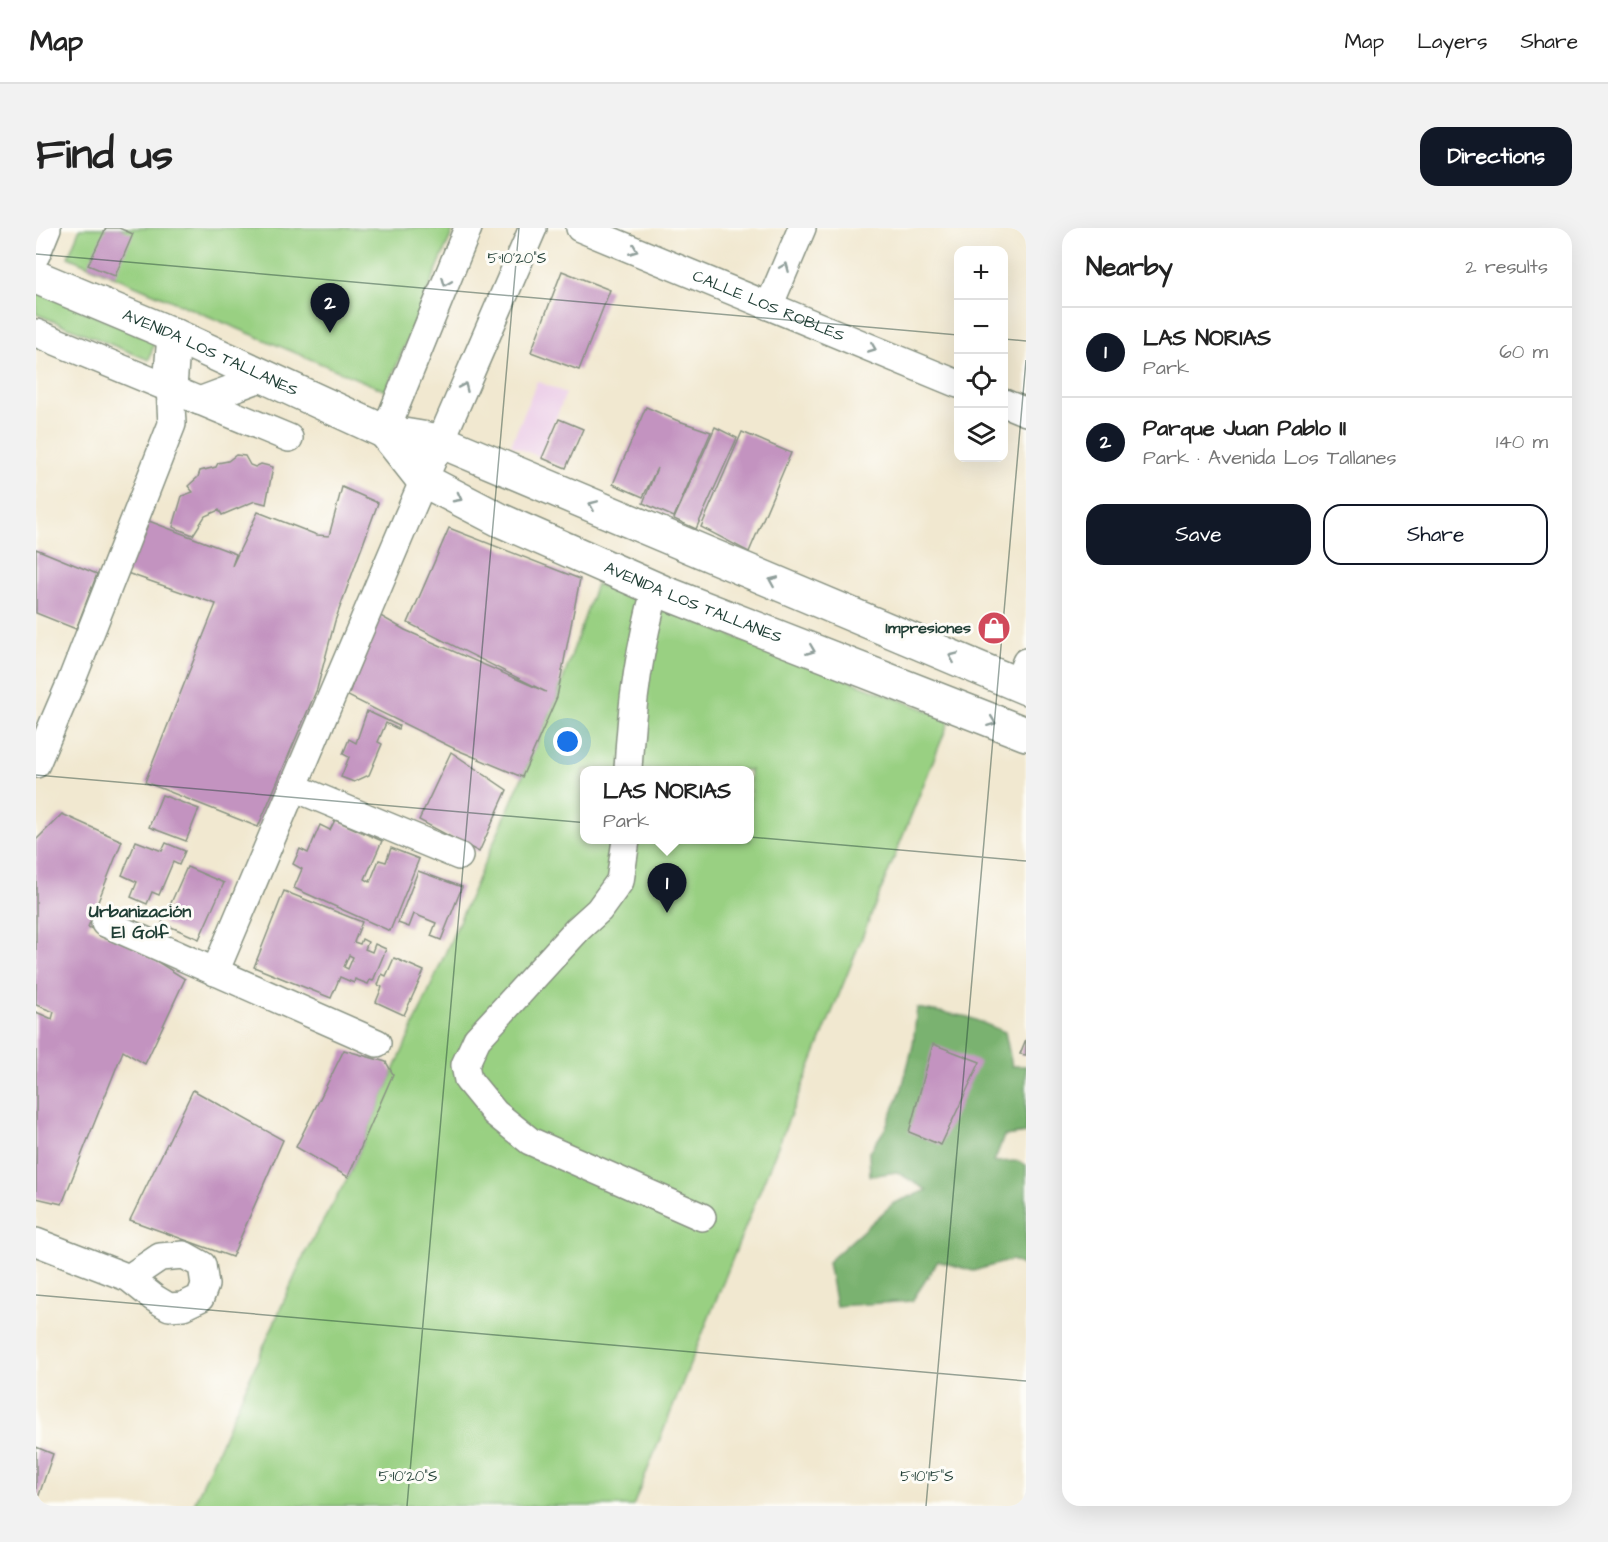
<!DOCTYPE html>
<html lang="en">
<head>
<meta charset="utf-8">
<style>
	:root { --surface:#fff; --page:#f2f2f2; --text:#222; --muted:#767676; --line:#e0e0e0; --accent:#111827 }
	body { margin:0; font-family:"Architects Daughter",sans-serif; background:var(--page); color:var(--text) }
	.controls { position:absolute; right:18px; top:18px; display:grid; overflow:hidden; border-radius:12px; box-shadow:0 6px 24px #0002 }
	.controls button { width:54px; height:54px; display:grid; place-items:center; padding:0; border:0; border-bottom:2px solid var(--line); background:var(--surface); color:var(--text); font:30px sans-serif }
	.you { position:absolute; left:532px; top:514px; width:21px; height:21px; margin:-15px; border:4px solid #fff; border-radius:50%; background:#1a73e8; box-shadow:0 0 0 9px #1a73e833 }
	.badge { display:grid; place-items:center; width:39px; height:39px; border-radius:50%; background:var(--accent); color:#fff; font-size:20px; font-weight:700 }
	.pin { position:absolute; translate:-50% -50px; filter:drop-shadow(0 2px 3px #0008) }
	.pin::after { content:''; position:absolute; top:32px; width:21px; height:18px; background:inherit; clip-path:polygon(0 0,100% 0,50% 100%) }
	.popup { position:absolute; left:544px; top:538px; width:174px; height:78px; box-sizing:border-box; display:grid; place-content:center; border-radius:12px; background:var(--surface); filter:drop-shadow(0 2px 4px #0005); font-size:20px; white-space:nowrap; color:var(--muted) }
	.popup b { font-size:22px; color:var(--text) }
	.popup::after { content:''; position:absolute; left:50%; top:100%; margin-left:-12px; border:12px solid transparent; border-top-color:var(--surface) }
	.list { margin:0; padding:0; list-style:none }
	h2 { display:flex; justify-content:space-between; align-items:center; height:78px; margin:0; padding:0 24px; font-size:26px }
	h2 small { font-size:20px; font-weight:400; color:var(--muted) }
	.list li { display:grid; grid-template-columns:39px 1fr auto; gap:18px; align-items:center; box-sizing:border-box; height:90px; padding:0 24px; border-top:2px solid var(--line) }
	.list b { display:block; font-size:22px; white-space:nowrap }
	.list p { margin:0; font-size:20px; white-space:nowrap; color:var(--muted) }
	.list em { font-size:20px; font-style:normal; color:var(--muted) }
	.actions { display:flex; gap:12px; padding:18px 24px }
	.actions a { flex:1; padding:14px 0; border:2px solid var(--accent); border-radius:18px; text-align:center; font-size:21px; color:var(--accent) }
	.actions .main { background:var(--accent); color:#fff }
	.icon { flex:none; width:33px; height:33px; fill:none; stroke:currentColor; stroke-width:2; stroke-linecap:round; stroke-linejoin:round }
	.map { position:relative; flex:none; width:990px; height:1278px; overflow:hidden; border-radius:18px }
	header { display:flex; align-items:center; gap:36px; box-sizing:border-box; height:84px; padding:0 30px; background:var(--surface); border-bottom:2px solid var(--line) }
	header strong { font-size:28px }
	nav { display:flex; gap:33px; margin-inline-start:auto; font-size:21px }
	.intro { display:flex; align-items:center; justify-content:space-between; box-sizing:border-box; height:144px; padding:0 36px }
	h1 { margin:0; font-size:42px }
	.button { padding:15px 27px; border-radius:18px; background:var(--accent); color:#fff; font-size:21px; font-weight:700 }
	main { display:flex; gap:36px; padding:0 36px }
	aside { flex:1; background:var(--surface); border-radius:18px; box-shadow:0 6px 24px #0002 }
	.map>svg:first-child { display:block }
</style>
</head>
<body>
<header>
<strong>Map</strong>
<nav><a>Map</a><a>Layers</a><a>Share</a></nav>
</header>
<div class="intro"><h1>Find us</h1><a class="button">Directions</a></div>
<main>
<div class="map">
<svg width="990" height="1278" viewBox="0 0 990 1278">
	<rect width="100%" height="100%" fill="#fdfcf7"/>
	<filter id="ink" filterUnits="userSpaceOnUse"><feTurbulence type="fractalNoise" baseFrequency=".0167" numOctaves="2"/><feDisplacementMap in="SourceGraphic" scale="12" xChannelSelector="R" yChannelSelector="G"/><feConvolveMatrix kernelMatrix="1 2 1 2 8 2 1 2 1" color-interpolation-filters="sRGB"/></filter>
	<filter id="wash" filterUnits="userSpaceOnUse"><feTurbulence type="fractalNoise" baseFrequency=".008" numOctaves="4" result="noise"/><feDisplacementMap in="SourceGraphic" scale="24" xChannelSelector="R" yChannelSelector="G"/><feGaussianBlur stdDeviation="1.35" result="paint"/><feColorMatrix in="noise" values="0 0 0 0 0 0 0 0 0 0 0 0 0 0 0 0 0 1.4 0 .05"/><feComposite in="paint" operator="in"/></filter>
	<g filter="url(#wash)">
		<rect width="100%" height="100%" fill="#f1e8d0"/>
		<polygon fill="#edd1e9" points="501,153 530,165 504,229 475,217"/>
		<g fill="#99d082" stroke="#5c865b" stroke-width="1.5" fill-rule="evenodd">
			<polygon points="44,0 418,0 350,163 32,29"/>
			<polygon points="0,63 119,113 113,132 0,86"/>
			<path d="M560,356l354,135 -317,787h-440l113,-255 42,-74 55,-127 154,-353zM548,542h166v70h-166z"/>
		</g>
		<polygon fill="#7ab270" stroke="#4c7852" stroke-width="1.5" points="881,780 932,789 969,804 976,838 990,838 990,905 968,908 958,934 982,933 990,937 990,1039 976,1032 937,1043 902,1033 876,1073 800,1078 792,1034 858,975 891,962 861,944 834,948 833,925 849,901 866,860 877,817"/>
		<g id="blocks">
			<g fill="#c393c0" fill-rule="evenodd">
				<polygon points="70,0 83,0 97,6 79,48 52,37"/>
				<polygon points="526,43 574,62 543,142 495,124"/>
				<polygon points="610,179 640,192 675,204 638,289 607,275 621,240 607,269 577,256"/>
				<polygon points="523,191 547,201 530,240 506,230"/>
				<polygon points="679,199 701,210 660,301 638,291"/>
				<polygon points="706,204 755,225 713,324 665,299"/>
				<polygon points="200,227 209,228 214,237 219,239 225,236 237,239 230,276 219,273 186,287 183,282 169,288 157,307 137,299 146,268 157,264 152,258 162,249 164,243 180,239 182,235 192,233"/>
				<polygon points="306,259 342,275 299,393 281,461 222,599 109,554 180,376 85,343 105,290 200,326 196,338 222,284 281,307 293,308"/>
				<polygon points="413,300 544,351 521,469 486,549 419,521 312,468 343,387 369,402 510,464 372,395"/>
				<polygon points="0,321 61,346 40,401 0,385"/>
				<polygon points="331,483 363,498 362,501 350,495 342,514 346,516 333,547 318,554 305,549 313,529 307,526 313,511 320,515"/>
				<polygon points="415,524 471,562 443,624 383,592"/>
				<polygon points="126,567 163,581 150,613 113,599"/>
				<polygon points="26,586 86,613 52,699 95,717 149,751 109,836 87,823 26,976 0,970 0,784 16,791 18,784 0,777 0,612"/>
				<polygon points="299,592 346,613 329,651 334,654 343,632 350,634 355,620 383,631 354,703 258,660 266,641 257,636 264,621 272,625 284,597 294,602"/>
				<polygon points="100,613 126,623 130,615 149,623 143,637 137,634 123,667 116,664 111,676 95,669 101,654 86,647"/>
				<polygon points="151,639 188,655 163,711 126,695"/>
				<polygon points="382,643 426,659 405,712 395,708 400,695 388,690 378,686 373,699 362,695"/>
				<path d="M248,663l78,31 -8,20 6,2 2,-5 6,3 -3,7 7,3 3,-8 11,5 -13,32 -3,-1 -2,4 -13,-5 -1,4 -14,-6 -9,21 -77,-31zM313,727l4,2 -5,12 -4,-2z"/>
				<polygon points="358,730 388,743 368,787 340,774 346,759 342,757 346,746 350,748"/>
				<polygon points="990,811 990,827 984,826"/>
				<polygon points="897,816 944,834 905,917 873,904"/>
				<polygon points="308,822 350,834 357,846 312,949 260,919"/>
				<polygon points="157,862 247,912 196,1029 94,992"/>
				<polygon points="0,1219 17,1226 0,1276"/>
			</g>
		</g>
	</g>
	<g filter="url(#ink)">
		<use href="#blocks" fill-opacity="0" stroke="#889282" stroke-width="1.5"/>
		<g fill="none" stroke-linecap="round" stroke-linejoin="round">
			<g stroke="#889282" stroke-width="30">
				<g id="minor">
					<path id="s1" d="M544,0l378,156"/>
					<polyline points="0,27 11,0"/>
					<polyline points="733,78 766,0"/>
					<polyline points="0,105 253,210"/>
					<polyline points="163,173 230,148"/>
					<polyline points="968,175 990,184"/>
					<polyline points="349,204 432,0"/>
					<polyline points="981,456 990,434"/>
					<polyline points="0,536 35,454 136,196 134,159"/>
					<path d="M592,542c3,-61 11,-123 28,-182"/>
					<polyline points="257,559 423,628"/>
					<polyline points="590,612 584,653 563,682 542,701 441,811 429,837 432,852 459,885 494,913 666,989"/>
					<polyline points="69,695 341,815"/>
					<polyline points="179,744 370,293 497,0"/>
					<polyline points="0,1014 93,1050 118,1070 133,1079 147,1078 164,1070 169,1057 166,1037 148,1027 124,1029 93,1050"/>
				</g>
			</g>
			<g stroke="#889282" stroke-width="36">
				<g id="major">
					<path id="s2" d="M0,49l138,58 211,97 55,9 586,247"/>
					<polyline points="134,159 138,107"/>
					<path id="s3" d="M349,204l38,48 77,40 163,72 363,142"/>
				</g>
			</g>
			<use href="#minor" stroke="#fff" stroke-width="27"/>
			<use href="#major" stroke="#fff" stroke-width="33"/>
		</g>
		<defs><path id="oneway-chevron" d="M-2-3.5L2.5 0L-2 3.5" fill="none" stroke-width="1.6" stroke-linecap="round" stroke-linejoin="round" transform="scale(1.5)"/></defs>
		<g stroke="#8f9e9a">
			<use href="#oneway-chevron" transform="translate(598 22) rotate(22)"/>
			<use href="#oneway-chevron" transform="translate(749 39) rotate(-67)"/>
			<use href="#oneway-chevron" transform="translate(410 54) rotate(112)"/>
			<use href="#oneway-chevron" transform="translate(836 120) rotate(22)"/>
			<use href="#oneway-chevron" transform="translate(428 159) rotate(-66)"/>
			<use href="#oneway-chevron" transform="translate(422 270) rotate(28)"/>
			<use href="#oneway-chevron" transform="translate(557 277) rotate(-157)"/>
			<use href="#oneway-chevron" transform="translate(737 353) rotate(-157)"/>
			<use href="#oneway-chevron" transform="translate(775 422) rotate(22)"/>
			<use href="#oneway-chevron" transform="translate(917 429) rotate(-157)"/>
			<use href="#oneway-chevron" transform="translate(956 494) rotate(21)"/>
		</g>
	</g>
	<path fill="none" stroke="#1f3d34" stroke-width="1.5" stroke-opacity="0.45" d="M0,26l922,81M968,111l22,2M0,547l990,86M0,1067l990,86M371,1278l112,-1278M890,1278l100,-1146"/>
	<defs>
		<g id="shop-disc" transform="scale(1.725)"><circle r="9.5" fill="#d1495b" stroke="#fdfcf7"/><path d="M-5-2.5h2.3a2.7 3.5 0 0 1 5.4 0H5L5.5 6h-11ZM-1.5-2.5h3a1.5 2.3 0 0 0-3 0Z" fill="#fff"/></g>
	</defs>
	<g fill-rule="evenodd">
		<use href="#shop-disc" x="958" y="400"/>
	</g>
	<g text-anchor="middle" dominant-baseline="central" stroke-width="6" stroke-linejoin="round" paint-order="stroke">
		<g font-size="16" fill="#1f3d34" stroke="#fdfcf7">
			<text stroke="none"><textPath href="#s1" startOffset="204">CALLE LOS ROBLES</textPath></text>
			<text stroke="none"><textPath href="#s2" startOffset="190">AVENIDA LOS TALLANES</textPath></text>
			<text stroke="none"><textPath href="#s3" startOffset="358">AVENIDA LOS TALLANES</textPath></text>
		</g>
		<g font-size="16" font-weight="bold" fill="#1f3d34" stroke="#fdfcf7" text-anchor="end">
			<text x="935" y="400">Impresiones</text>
		</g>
		<g font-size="18" font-weight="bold" fill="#1f3d34" stroke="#fdfcf7">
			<text x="104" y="683">Urbanización<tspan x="104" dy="21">El Golf</tspan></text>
		</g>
	</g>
	<g font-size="15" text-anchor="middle" fill="#1f3d34" stroke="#fdfcf7" stroke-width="6" stroke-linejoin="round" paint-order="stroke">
		<text x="481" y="35">5°10'20"S</text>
		<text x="372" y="1253">5°10'20"S</text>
		<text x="891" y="1253">5°10'15"S</text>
	</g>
</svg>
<div class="controls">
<button>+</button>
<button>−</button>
<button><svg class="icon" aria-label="locate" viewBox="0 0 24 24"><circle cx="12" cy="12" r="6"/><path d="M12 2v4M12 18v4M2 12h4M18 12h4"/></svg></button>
<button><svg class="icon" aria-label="layers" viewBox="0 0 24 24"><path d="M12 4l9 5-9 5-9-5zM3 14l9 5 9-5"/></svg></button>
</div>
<div class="you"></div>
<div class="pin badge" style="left:631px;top:685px">1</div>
<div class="popup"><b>LAS NORIAS</b>Park</div>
<div class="pin badge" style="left:294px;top:105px">2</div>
</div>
<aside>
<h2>Nearby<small>2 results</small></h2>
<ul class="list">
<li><span class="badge">1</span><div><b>LAS NORIAS</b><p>Park</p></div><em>60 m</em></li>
<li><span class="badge">2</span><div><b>Parque Juan Pablo II</b><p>Park · Avenida Los Tallanes</p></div><em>140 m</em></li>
</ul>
<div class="actions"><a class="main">Save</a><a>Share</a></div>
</aside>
</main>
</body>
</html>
